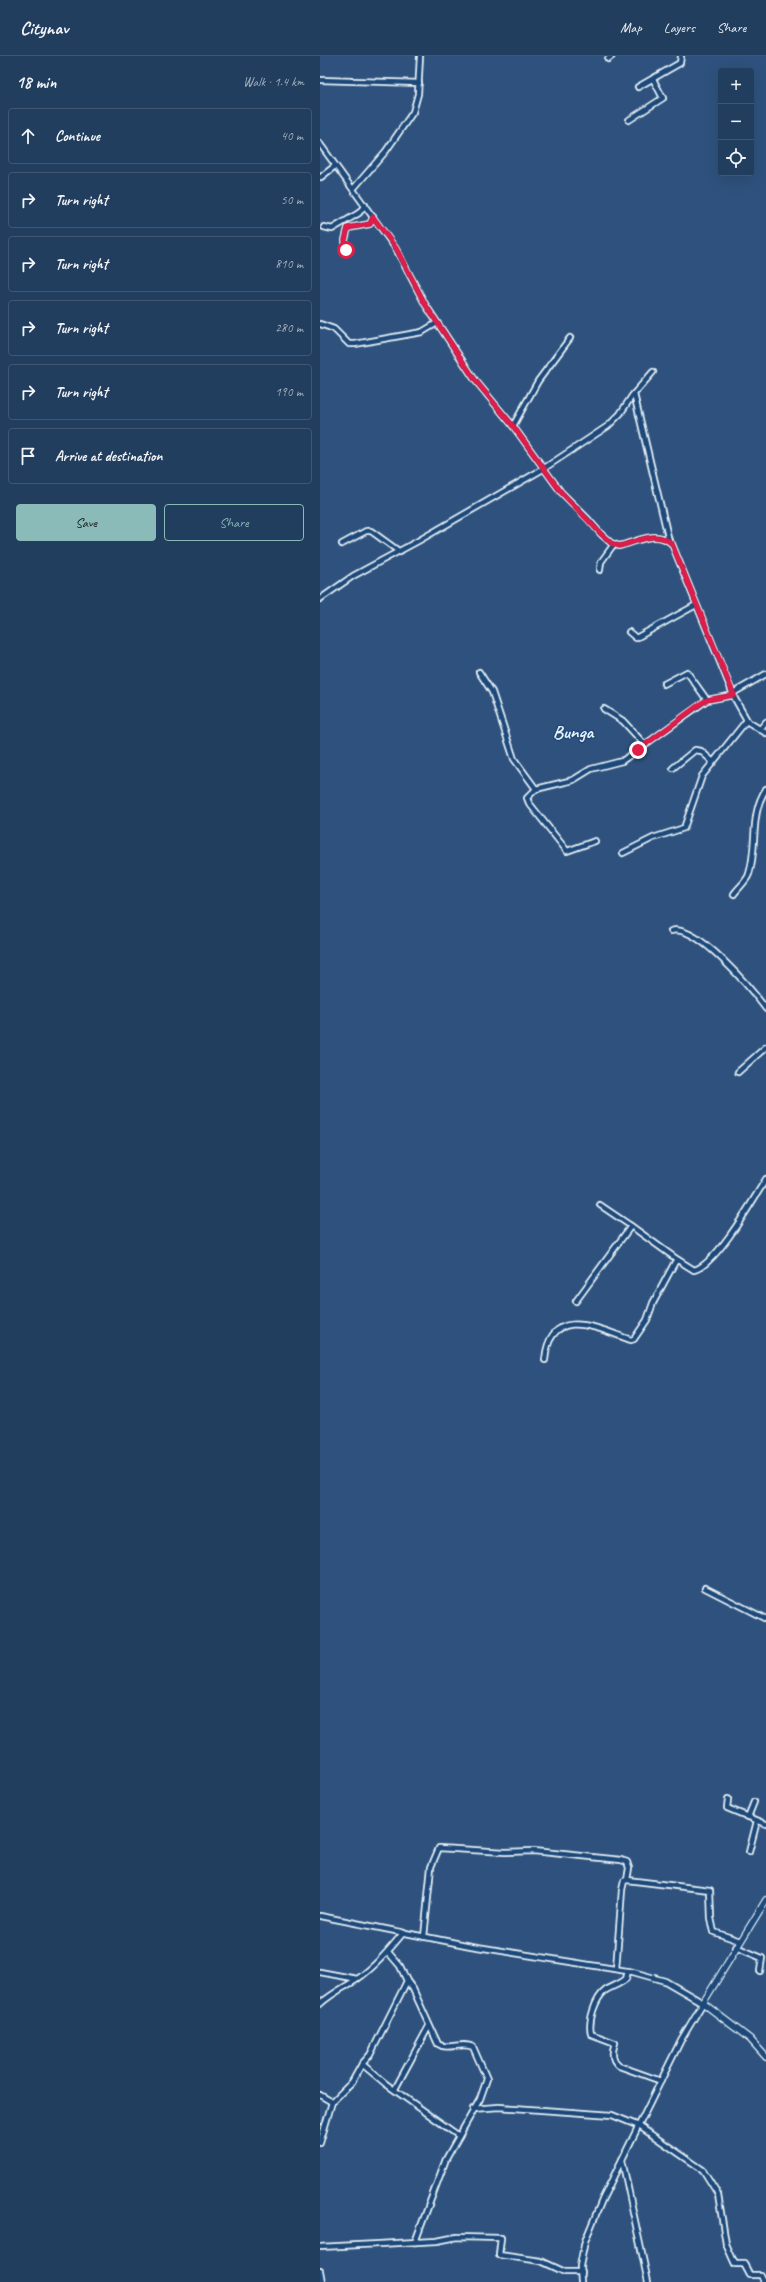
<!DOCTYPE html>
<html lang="en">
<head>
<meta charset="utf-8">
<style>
	:root { --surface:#223e5e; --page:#2e4967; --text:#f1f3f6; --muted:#a2aebc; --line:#3f5773; --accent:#8bbbb9 }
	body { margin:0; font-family:Caveat,sans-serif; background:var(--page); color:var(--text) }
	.controls { position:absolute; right:12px; top:12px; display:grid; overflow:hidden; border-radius:4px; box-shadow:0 4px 16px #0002 }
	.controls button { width:36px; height:36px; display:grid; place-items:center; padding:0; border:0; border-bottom:1px solid var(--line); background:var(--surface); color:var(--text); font:20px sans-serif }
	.stop { position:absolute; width:12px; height:12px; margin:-9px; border:3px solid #e11d48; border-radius:50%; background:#fff }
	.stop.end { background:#e11d48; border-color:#fff; box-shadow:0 1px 4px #0008 }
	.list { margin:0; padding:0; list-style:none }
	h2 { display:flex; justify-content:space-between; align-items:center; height:52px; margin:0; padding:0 16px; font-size:17px }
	h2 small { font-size:13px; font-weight:400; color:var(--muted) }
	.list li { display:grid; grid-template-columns:26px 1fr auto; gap:12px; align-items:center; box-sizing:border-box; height:56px; margin:0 8px 8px; padding:0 8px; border:1px solid var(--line); border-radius:4px }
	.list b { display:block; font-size:15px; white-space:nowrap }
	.list em { font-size:13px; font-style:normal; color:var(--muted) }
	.actions { display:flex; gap:8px; padding:12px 16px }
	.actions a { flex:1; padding:9px 0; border:1px solid var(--accent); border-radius:4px; text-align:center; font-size:14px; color:var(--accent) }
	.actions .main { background:var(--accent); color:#111 }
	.icon { flex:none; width:22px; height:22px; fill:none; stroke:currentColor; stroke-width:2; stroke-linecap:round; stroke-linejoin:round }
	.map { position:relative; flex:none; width:446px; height:2226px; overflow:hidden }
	header { display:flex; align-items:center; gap:24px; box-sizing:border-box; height:56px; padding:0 20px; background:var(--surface); border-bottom:1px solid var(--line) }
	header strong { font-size:19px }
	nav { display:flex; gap:22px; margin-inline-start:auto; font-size:14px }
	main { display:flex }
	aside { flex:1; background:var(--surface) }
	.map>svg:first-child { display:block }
</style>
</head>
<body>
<header>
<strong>Citynav</strong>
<nav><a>Map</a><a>Layers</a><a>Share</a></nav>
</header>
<main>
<aside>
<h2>18 min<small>Walk · 1.4 km</small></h2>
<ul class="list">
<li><svg class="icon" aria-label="ahead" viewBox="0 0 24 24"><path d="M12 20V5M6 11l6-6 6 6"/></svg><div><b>Continue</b></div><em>40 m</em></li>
<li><svg class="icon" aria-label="right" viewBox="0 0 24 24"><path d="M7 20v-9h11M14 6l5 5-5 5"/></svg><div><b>Turn right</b></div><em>50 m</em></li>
<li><svg class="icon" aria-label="right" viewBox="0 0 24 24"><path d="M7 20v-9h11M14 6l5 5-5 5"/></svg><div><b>Turn right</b></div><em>810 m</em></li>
<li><svg class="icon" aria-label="right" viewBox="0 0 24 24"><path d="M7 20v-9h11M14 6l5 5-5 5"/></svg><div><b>Turn right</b></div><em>280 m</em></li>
<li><svg class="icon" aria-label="right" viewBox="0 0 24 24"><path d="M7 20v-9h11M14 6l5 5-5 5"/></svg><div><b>Turn right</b></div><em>190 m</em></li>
<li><svg class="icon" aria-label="arrive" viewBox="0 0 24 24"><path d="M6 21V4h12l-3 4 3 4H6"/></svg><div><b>Arrive at destination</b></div></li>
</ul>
<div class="actions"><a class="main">Save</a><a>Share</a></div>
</aside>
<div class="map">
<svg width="446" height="2226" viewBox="0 0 446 2226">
	<rect width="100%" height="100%" fill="#2e527d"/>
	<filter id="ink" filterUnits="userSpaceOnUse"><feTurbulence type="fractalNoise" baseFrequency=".025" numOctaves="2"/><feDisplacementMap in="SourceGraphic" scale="8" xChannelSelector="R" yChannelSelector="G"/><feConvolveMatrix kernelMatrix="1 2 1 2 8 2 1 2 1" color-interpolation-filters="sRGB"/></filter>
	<g filter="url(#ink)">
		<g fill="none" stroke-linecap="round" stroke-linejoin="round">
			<g stroke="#e8f1f8" stroke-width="8">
				<g id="minor">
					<polyline points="288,3 292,0"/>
					<polyline points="0,24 99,27"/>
					<polyline points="318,31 360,7 361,0"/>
					<polyline points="309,64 343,42 333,23"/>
					<path d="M0,88l76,105 29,55 50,76 38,46 48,66 27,27 13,15 10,9 8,3c18,-4 38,-17 53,-2l63,155 13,23 18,11"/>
					<polyline points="1,121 15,110"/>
					<polyline points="34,132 66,95 93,56 98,38 100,0"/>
					<polyline points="4,171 12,173 39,157 45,149"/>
					<polyline points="26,194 25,184 28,172 50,168 53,161"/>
					<polyline points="0,268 14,273 29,288 35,288 102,276 117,267"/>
					<polyline points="314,338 349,485"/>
					<polyline points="193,370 218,325 250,282"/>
					<polyline points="22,488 46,475 51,475 80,496"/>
					<polyline points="280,514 281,506 294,488"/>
					<polyline points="0,543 33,520 98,485 223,413 288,370 300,358 312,340 333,316"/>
					<polyline points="309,576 316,582 376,549"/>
					<polyline points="159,616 172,636 194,703 216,733"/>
					<polyline points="344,628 367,616 387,644 414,639"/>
					<polyline points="413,637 446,618"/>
					<polyline points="284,653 303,665 325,689"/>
					<polyline points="440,673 446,666"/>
					<polyline points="353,712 375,694 381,695 392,705"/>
					<polyline points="275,785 247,795 209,747 207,742 216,733 253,724 271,713 302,705 387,644"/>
					<polyline points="303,797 333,782 364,772 382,720 427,664"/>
					<path d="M414,838c4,-6 13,-13 15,-20 9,-28 0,-59 17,-85"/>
					<path d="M351,875c26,-8 81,59 95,78"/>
					<polyline points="418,1016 446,991"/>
					<polyline points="280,1149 311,1170"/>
					<polyline points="256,1245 311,1170 358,1204"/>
					<path d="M225,1304c5,-56 52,-32 86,-20l3,-1 13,-19 6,-17 22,-41 3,-2 16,10c22,-5 59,-70 72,-91"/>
					<polyline points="385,1532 446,1563"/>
					<polyline points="408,1743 407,1752 446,1768"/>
					<polyline points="428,1761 434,1746"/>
					<polyline points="429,1796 437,1765"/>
					<polyline points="307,1824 390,1834 391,1862 394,1876 420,1885"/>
					<polyline points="0,1860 151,1890 313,1916 345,1925 383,1947 361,1984 282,2144 265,2185 260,2210 261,2226"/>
					<polyline points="104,1881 111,1811 119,1792 185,1796 213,1795 301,1804 307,1806 309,1812 307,1824 304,1825 302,1834 296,1913"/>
					<polyline points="416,1891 442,1902 440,1915"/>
					<path d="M308,1915l-2,8c-6,5 -13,7 -20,11 -11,8 -18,31 -15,44l24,9c-3,8 -4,17 4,23l42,15"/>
					<polyline points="0,1916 37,1923"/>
					<path d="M87,1925l6,8 25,55c10,7 24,-3 35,3l14,32 -7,20 -34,60 -31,83"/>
					<path d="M0,1948c11,-10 23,-16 36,-24 19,-13 34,-31 48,-48"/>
					<polyline points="42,2008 50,1999 87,1925 80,1910 68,1896"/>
					<polyline points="75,2033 109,1970"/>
					<polyline points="0,2039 12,2046 32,2026 42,2008 66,2028 139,2080"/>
					<polyline points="153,2053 179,2051 292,2059 319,2070 383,2114 398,2138 406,2188 415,2208 424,2208 430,2219 441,2219 444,2226"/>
					<polyline points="0,2087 12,2046"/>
					<polyline points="302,2104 328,2226"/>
					<polyline points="0,2191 117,2185 137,2181 181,2182 179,2199 221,2205 245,2216 261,2216"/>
					<polyline points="0,2215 2,2226"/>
				</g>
			</g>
			<g stroke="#e8f1f8" stroke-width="8">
				<polyline id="tertiary" points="446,1844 383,1947 430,1983 446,2001"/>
			</g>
			<use href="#minor" stroke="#1f4a7a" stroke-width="4.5"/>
			<use href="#tertiary" stroke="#1f4a7a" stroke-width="5.5"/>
		</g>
	</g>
	<g fill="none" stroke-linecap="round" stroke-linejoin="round" filter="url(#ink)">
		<path stroke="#e11d48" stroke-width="5" d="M26,194l-1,-10 3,-12 22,-4 3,-7 23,31 29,56 50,76 38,46 48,66 40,42 10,9 8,3c18,-4 38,-17 53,-2l62,151 -27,5 -7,4 -62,46"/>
	</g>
	<g text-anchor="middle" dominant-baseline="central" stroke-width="3" stroke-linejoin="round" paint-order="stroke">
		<g font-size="19" font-weight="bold" fill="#e8f1f8" stroke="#1f4a7a">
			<text x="253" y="676">Bunga</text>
		</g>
	</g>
</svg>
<div class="controls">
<button>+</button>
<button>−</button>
<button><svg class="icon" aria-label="locate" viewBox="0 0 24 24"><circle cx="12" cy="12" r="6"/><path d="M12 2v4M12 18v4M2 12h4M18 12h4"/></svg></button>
</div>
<div class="stop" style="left:26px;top:194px"></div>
<div class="stop end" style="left:318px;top:694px"></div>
</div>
</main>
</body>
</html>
